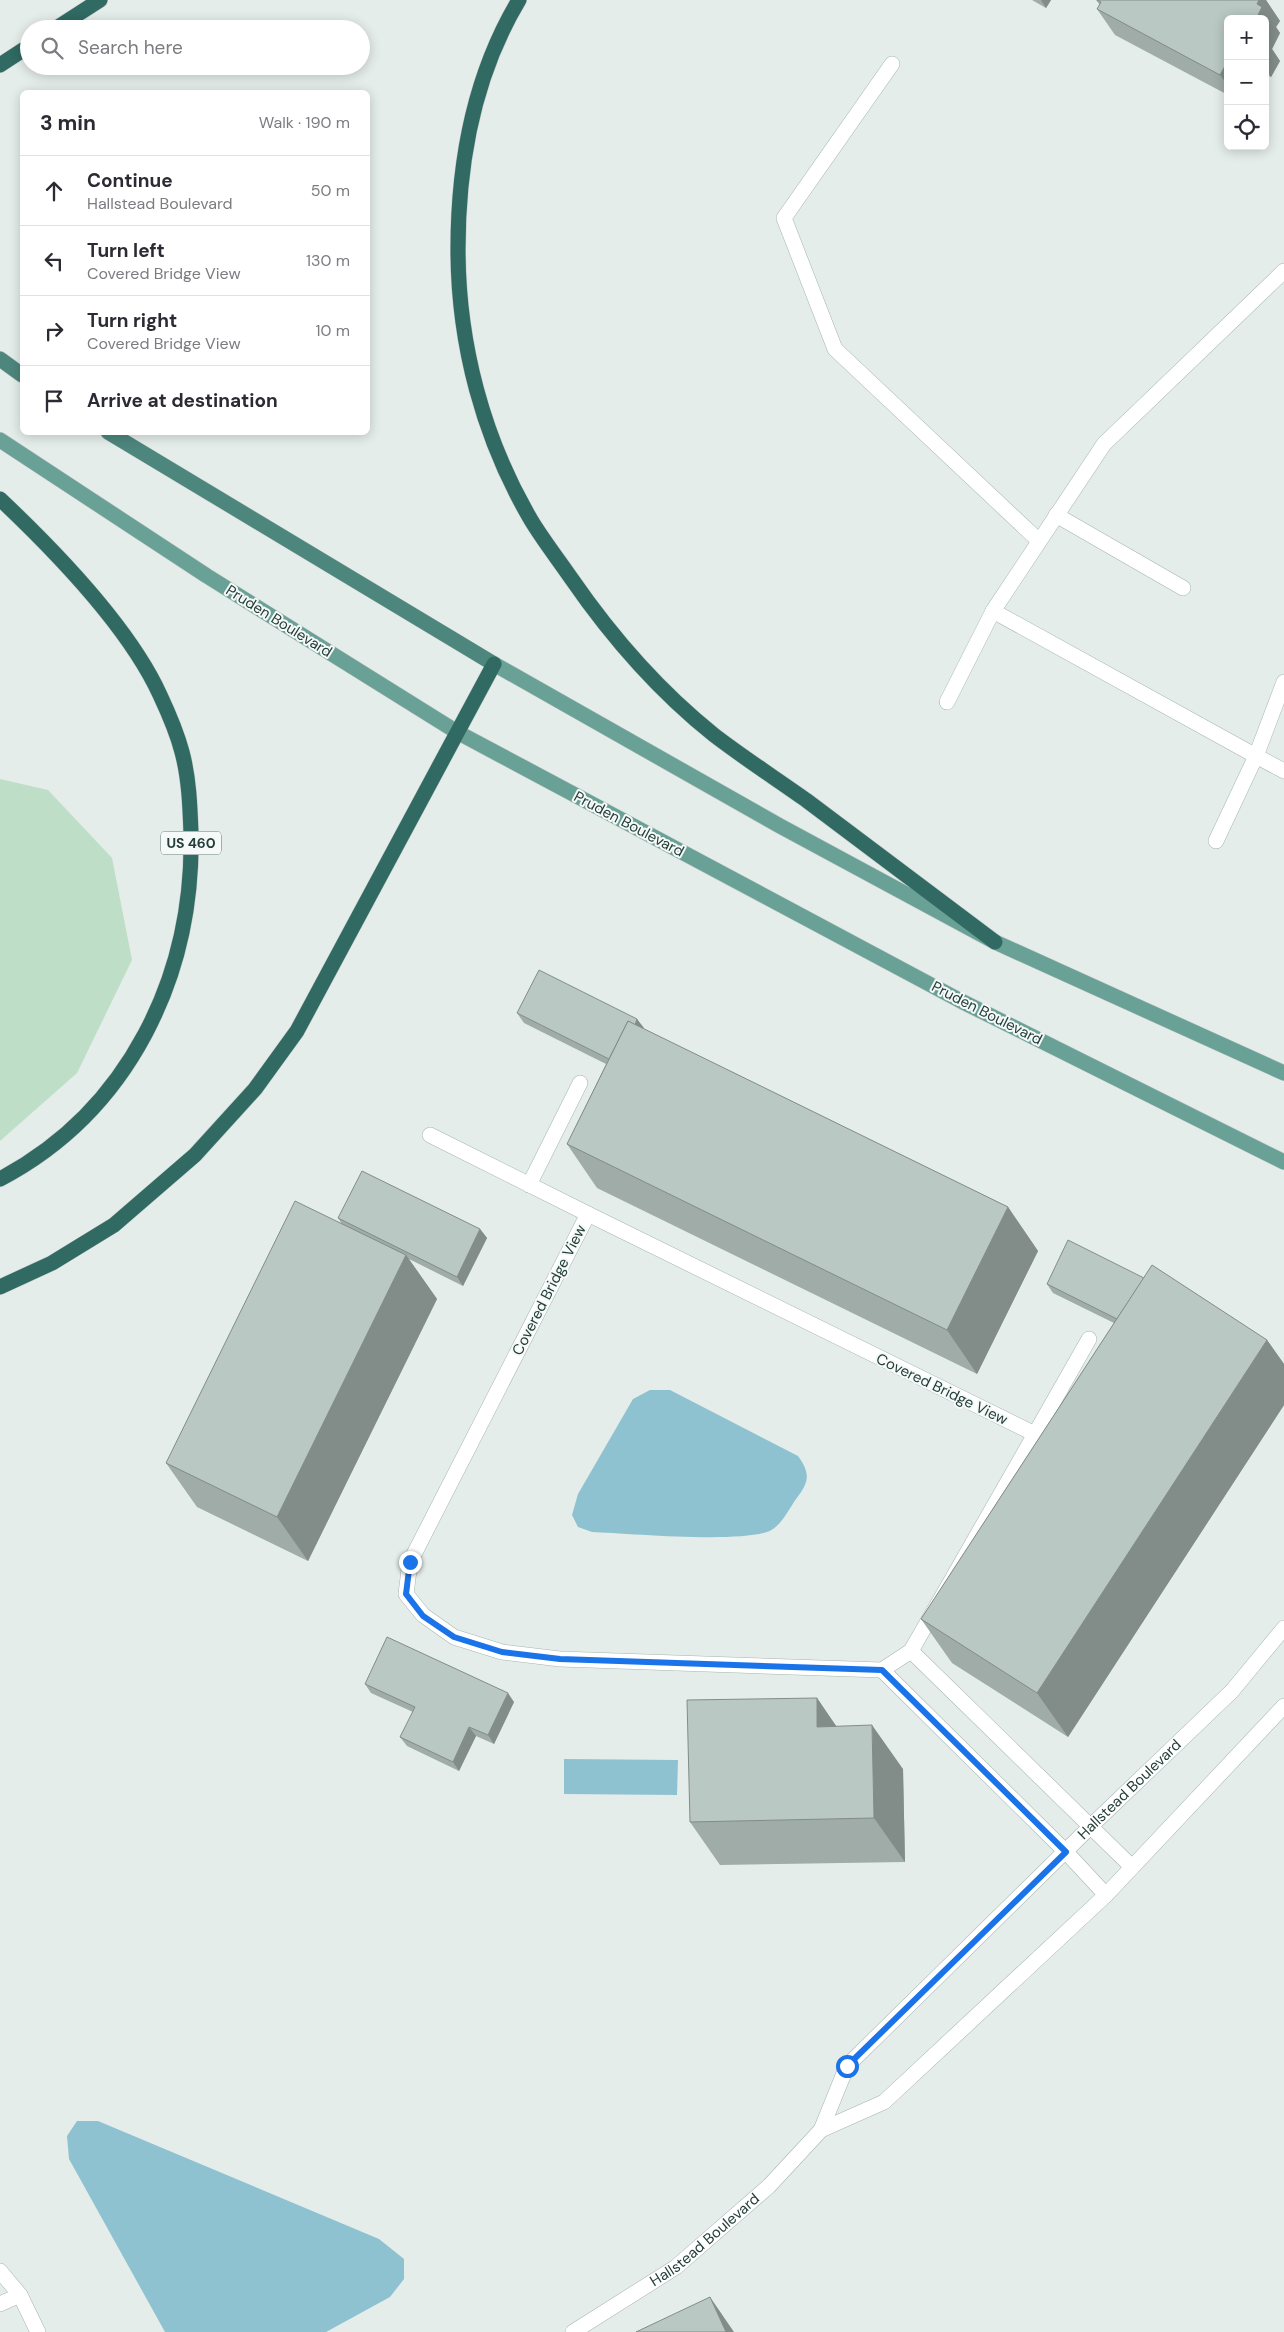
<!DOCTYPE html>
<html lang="en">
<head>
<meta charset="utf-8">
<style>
	:root { --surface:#fff; --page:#f7f7f7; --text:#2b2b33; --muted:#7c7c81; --line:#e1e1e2 }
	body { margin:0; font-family:"DM Sans",sans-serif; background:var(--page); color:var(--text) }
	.controls { position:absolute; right:15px; top:15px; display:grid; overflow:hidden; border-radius:8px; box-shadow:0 2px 12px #0003 }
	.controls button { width:45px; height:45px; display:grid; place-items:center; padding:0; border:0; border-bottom:1px solid var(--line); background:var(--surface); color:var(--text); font:25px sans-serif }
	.stop { position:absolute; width:15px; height:15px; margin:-11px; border:4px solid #1a73e8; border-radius:50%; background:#fff }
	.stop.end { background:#1a73e8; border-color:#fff; box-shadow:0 1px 5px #0008 }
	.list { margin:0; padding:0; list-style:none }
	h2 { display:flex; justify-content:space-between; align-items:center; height:65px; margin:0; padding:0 20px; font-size:21px }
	h2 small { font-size:16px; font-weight:400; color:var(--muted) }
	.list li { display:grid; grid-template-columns:32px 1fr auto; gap:15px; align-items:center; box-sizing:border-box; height:70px; padding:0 20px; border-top:1px solid var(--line) }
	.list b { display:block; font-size:19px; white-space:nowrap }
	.list p { margin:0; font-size:16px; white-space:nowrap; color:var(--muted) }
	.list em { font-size:16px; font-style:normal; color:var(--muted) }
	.icon { flex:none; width:28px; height:28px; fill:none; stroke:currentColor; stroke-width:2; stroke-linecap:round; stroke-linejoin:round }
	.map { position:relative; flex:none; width:1284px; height:2332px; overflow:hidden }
	.search { position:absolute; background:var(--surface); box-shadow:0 2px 12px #0003; left:20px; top:20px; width:350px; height:55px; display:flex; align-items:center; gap:12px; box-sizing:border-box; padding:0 18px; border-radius:28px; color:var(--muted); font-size:19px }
	.panel { position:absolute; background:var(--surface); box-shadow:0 2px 12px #0003; left:20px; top:90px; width:350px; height:345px; border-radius:8px }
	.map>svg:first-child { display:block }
</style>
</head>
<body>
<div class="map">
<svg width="1284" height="2332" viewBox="0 0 1284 2332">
	<rect width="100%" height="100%" fill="#e4edea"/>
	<polygon fill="#bedec8" points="0,779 48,790 112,858 132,960 77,1073 0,1141"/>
	<g fill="#8ec2d0">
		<path d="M650,1390h20l128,66c13,18 11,26 -2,43 -6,9 -14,24 -23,30 -22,16 -148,4 -181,3l-14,-5 -6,-12 6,-21 55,-95z"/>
		<polygon points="564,1759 678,1760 677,1795 564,1794"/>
		<polygon points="77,2121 98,2121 379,2239 404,2259 404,2279 390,2297 326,2332 165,2332 69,2159 67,2136"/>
	</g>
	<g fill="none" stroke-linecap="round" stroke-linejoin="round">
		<g stroke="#a7b5b1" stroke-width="16">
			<g id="service">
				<polyline points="892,64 784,218 835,349 1039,541"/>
				<polyline points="1056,515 1183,588"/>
				<polyline points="1284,682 1256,756 1284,771"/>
				<polyline points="947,702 993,611"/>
				<polyline points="1216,841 1256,756 993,611 1104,444 1284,271"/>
				<polyline points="430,1135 588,1214"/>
				<polyline points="529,1185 580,1083"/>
				<polyline points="1035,1434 1089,1339"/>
			</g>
		</g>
		<g stroke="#a7b5b1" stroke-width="16">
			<g id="minor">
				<polygon points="588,1214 1035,1434 911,1651 882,1670 560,1659 502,1652 454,1637 423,1615 406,1594 410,1562"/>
				<polyline points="911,1651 1132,1867"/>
				<polyline points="882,1670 1066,1852 1106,1895"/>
				<polyline points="821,2130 884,2102 1106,1895 1284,1706"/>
				<polyline points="0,2271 20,2295 38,2332"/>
				<polyline points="0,2304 20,2295"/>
				<path id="s1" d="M573,2332l103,-65 93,-81 52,-56 26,-64 244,-240 141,-135 52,-63"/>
			</g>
		</g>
		<g stroke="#c2c9c8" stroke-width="16">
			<g id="primary">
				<polyline points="0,440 207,576 457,732 961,1001 1284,1162"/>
				<polyline points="494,664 780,826 995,942 1284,1073"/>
			</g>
		</g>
		<g stroke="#c2c9c8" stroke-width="16">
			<g id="trunk">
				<polyline points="0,359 22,375"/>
				<polyline points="108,432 494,664"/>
			</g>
		</g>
		<g stroke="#c2c9c8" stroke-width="16">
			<g id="motorway">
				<path d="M519,0c-45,75 -61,162 -61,249 0,95 25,189 73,271 12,20 27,39 40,58 40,58 88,113 143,157 30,23 61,43 92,65 63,47 126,95 189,142"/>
				<polyline points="55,29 100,0"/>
				<polyline points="0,65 29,46"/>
				<path d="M0,499c54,51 129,128 160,196 8,17 17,38 22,57 7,26 8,54 9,81 3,143 -62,278 -191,346"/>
				<polyline points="0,1287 52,1263 114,1225 195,1155 255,1089 297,1031 494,664"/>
			</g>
		</g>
		<use href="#service" stroke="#fff" stroke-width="15"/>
		<use href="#minor" stroke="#fff" stroke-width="15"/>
		<use href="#primary" stroke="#6aa197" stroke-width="15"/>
		<use href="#trunk" stroke="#4d867c" stroke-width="15"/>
		<use href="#motorway" stroke="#306a62" stroke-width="15"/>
	</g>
	<g fill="#9faca8">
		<polygon points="1032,0 1051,0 1046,8"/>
		<polygon points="1096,0 1266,0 1280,21 1276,27 1280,33 1272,49 1280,61 1271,77 1265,74 1265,19 1228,19 1228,95 1115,35 1097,9 1100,5"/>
		<polygon points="517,1013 637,1019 643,1029 1008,1207 1038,1251 977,1374 597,1188 567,1144 606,1064 524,1023"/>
		<polygon points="338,1218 480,1229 487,1238 463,1286 409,1259 437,1299 308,1561 197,1507 166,1463 342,1224"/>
		<polygon points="1047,1284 1267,1340 1284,1364 1284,1405 1068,1737 952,1663 921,1619 1114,1323 1053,1293"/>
		<polygon points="365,1684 514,1702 494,1744 476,1736 459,1771 407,1746 400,1737 413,1712 371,1693"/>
		<polygon points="817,1698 836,1726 903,1769 905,1862 720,1865 690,1822"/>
	</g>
	<g fill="#828c88">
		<polygon points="1041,0 1051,0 1046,8"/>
		<polygon points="1259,0 1266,0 1280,21 1276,27 1280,33 1272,49 1280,61 1271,77 1265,69 1265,19 1256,19 1257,4"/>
		<polygon points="1225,66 1228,70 1228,86 1220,75"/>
		<polygon points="637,1019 644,1028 621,1072 615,1063"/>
		<polygon points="1008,1207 1038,1251 977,1374 947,1330"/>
		<polygon points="480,1229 487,1238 463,1286 457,1277"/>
		<polygon points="406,1255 437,1299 308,1561 277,1517"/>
		<polygon points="1267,1340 1284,1364 1284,1405 1068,1737 1037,1693"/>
		<polygon points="508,1693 514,1702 494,1744 488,1735"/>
		<polygon points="817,1698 847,1742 817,1727"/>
		<polygon points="872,1725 903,1769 905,1862 874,1818"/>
		<polygon points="469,1727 476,1736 459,1771 453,1762"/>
		<polygon points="710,2297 734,2332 726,2332"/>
	</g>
	<g fill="#b9c8c3" stroke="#828c88">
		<polygon points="1097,0 1259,0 1257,4 1262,7 1256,19 1228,19 1228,67 1225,66 1220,75 1097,9 1101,2"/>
		<polygon points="539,970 637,1019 635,1025 628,1021 609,1059 517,1013"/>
		<polygon points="628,1021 1008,1207 947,1330 567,1144"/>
		<polygon points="362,1171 480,1229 457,1277 338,1218"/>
		<polygon points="295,1201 406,1255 277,1517 166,1463"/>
		<polygon points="1068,1240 1144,1278 1117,1319 1047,1284"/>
		<polygon points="1152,1265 1267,1340 1037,1693 921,1619"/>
		<polygon points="387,1637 508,1693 488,1735 469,1727 453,1762 400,1737 415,1707 365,1684"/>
		<polygon points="817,1698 817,1727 872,1725 874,1818 690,1822 687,1700"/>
		<polygon points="710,2297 726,2332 636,2332"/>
	</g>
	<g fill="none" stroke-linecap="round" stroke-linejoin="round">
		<polyline stroke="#1a73e8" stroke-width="6" points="410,1562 406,1594 423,1616 454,1637 502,1652 560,1659 882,1670 1066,1852 847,2066"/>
	</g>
	<g text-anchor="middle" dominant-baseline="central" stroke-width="4" stroke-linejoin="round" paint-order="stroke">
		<rect fill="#f5f9f7" stroke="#637672" stroke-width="1" x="161" y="831.5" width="60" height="23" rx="4"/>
		<g font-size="14" font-weight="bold" fill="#243e39">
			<text x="191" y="843">US 460</text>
		</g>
		<g font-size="15" fill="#243e39" stroke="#f5f9f7">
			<text transform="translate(279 621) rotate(32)">Pruden Boulevard</text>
			<text transform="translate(629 824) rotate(28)">Pruden Boulevard</text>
			<text transform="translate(987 1013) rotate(27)">Pruden Boulevard</text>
			<text transform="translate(549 1290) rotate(-63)">Covered Bridge View</text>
			<text transform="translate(942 1389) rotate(26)">Covered Bridge View</text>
			<text stroke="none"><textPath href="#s1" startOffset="786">Hallstead Boulevard</textPath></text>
			<text stroke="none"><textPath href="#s1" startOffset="161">Hallstead Boulevard</textPath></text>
		</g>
	</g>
</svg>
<div class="controls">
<button>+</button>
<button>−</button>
<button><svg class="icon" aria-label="locate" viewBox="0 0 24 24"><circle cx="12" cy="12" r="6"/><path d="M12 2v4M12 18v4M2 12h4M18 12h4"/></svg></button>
</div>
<div class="stop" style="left:847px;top:2066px"></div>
<div class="stop end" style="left:410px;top:1562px"></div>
<div class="search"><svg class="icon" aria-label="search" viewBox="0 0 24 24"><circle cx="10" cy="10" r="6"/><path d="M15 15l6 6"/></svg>Search here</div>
<section class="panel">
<h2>3 min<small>Walk · 190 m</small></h2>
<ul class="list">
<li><svg class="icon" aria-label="ahead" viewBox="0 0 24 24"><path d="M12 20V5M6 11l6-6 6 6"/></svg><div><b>Continue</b><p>Hallstead Boulevard</p></div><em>50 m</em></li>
<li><svg class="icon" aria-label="left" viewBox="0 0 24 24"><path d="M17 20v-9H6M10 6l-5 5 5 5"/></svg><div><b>Turn left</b><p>Covered Bridge View</p></div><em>130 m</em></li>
<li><svg class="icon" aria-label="right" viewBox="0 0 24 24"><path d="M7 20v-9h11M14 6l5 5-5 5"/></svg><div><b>Turn right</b><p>Covered Bridge View</p></div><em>10 m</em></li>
<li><svg class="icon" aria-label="arrive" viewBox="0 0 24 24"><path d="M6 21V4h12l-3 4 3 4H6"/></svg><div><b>Arrive at destination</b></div></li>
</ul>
</section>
</div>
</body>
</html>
